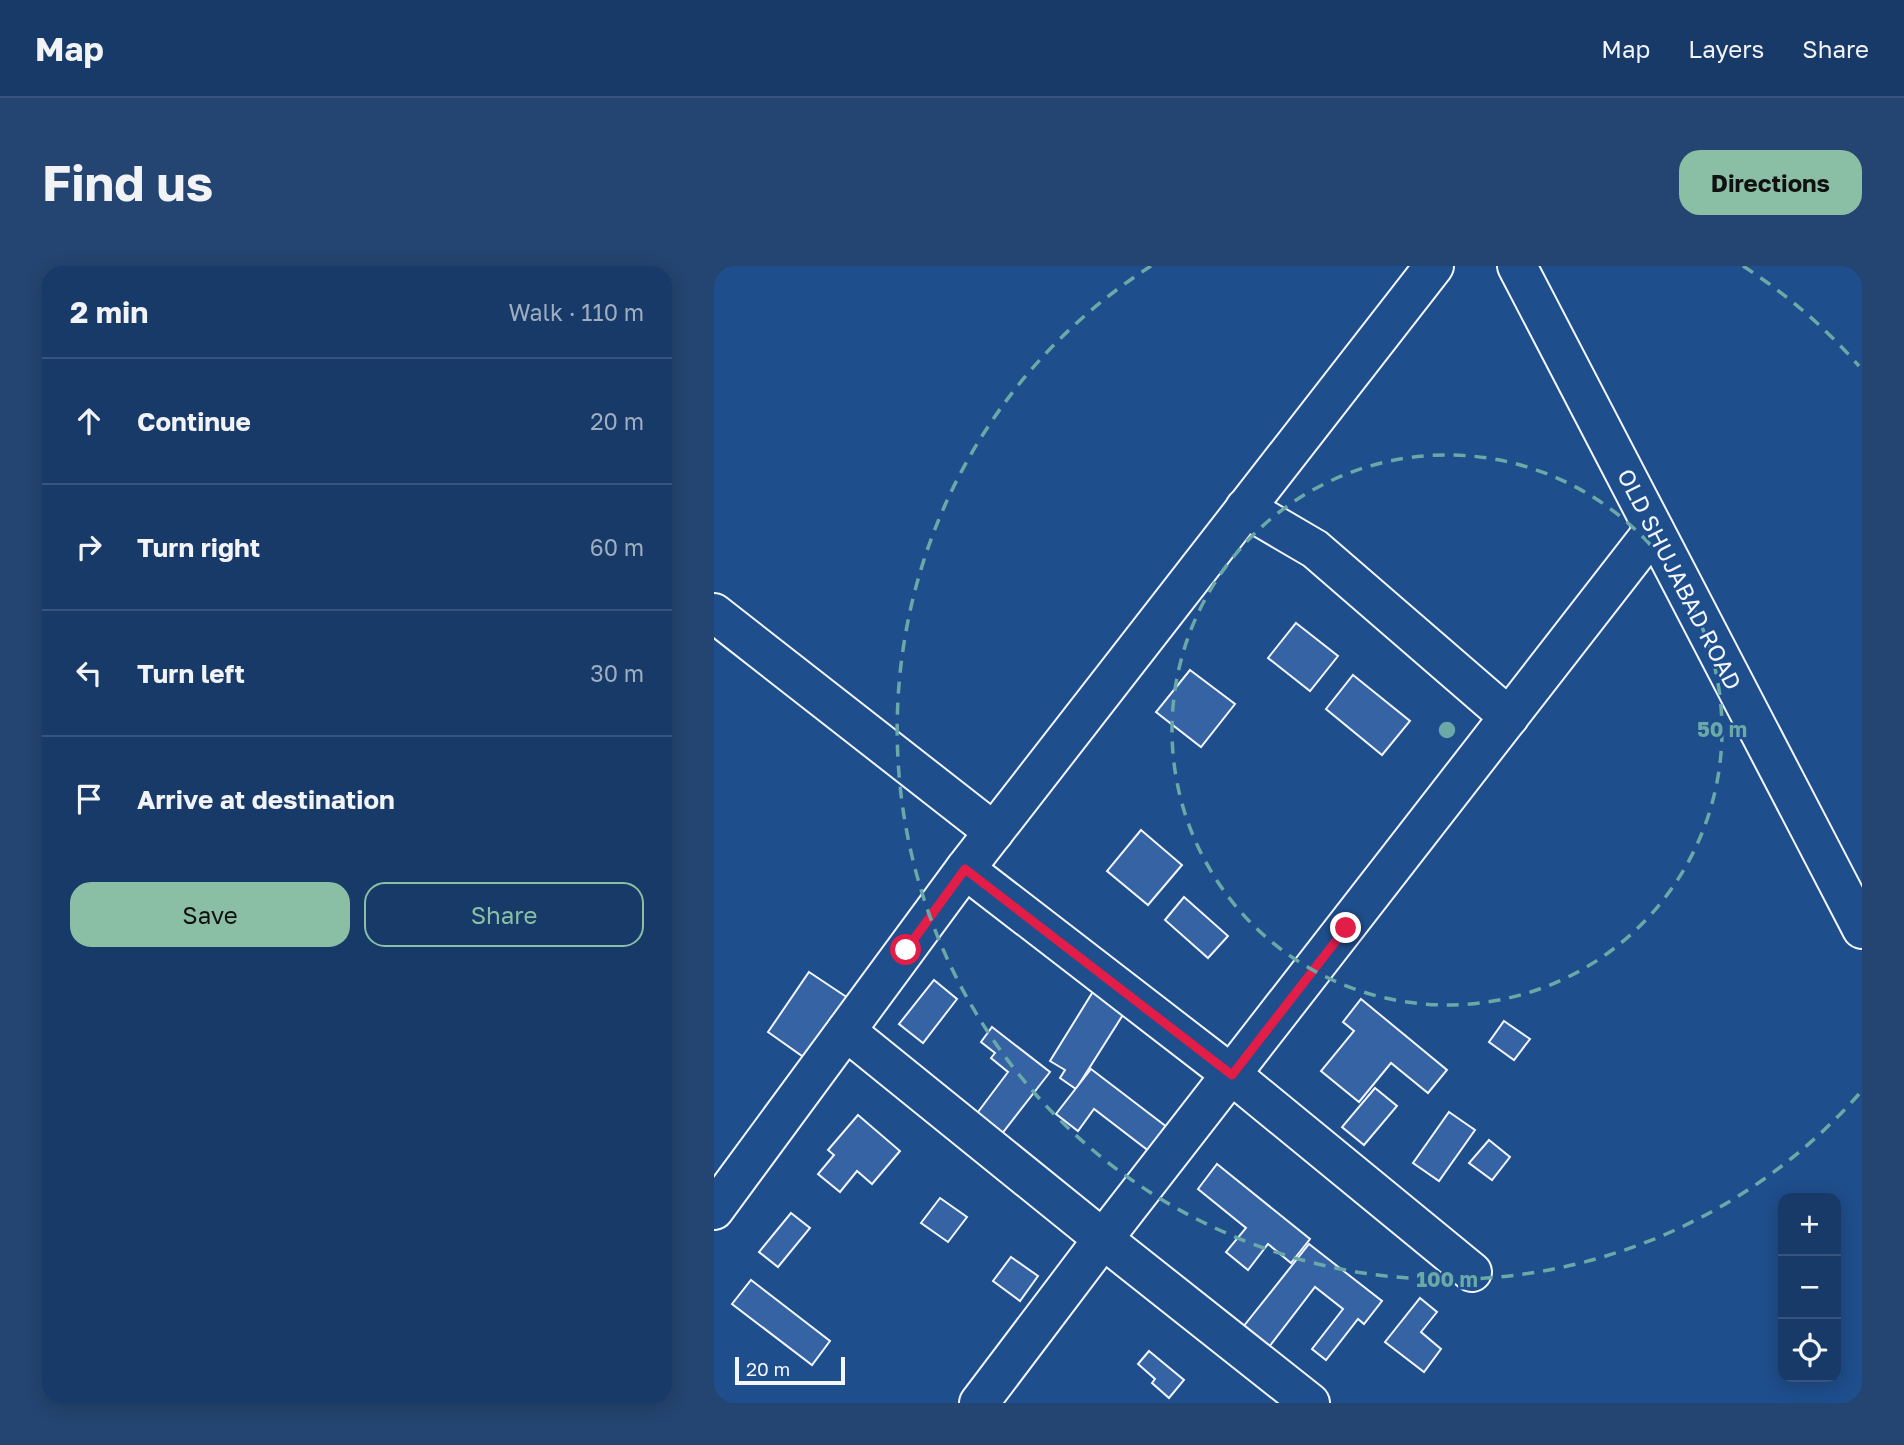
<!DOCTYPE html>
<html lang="en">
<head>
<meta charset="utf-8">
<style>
	:root { --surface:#173a69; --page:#244571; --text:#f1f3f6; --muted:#9eadc0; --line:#36547d; --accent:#8abfa5 }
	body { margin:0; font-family:"Golos Text",sans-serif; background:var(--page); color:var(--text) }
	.controls { position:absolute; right:21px; bottom:21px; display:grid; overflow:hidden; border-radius:14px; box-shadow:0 4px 18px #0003 }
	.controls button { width:63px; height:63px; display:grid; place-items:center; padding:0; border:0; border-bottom:2px solid var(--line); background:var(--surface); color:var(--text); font:35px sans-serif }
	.scale { position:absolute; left:21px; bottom:18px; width:110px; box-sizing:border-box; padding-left:7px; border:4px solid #f2f6ff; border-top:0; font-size:19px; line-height:24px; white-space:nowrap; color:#f2f6ff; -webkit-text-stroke:5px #1f4e8c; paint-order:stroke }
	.stop { position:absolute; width:21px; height:21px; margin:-16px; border:5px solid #e11d48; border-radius:50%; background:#fff }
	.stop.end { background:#e11d48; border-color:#fff; box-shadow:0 2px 7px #0008 }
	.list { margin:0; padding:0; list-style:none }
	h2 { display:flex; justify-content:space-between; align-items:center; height:91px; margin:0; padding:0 28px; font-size:30px }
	h2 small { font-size:23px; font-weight:400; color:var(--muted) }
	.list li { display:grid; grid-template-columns:46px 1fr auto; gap:21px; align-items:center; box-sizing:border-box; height:126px; padding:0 28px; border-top:2px solid var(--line) }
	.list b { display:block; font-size:26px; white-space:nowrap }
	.list em { font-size:23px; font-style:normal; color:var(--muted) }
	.actions { display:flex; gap:14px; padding:21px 28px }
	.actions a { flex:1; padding:16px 0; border:2px solid var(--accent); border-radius:21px; text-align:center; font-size:24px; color:var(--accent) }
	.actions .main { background:var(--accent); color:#111 }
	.icon { flex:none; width:38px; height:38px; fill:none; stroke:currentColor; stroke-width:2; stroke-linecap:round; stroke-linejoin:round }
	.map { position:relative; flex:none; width:1148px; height:1137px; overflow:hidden; border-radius:21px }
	header { display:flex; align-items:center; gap:42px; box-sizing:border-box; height:98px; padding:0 35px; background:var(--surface); border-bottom:2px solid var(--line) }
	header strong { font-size:33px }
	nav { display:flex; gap:38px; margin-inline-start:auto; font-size:24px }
	.intro { display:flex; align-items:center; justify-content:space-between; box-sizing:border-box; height:168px; padding:0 42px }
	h1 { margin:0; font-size:49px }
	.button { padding:18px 32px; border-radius:21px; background:var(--accent); color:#111; font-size:24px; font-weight:700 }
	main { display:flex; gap:42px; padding:0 42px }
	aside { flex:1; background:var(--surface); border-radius:21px; box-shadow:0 4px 18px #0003 }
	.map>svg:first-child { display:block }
</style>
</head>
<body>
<header>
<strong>Map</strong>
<nav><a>Map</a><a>Layers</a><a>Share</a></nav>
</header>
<div class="intro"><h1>Find us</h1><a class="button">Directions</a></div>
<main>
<aside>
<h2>2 min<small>Walk · 110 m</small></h2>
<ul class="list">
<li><svg class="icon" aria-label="ahead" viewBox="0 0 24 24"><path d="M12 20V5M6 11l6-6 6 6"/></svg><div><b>Continue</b></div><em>20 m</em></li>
<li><svg class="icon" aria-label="right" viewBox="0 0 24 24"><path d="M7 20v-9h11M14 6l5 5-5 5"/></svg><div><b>Turn right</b></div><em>60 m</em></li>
<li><svg class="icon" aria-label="left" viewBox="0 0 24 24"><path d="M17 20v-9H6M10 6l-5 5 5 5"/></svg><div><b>Turn left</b></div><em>30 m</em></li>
<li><svg class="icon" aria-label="arrive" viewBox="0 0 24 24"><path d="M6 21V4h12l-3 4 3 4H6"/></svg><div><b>Arrive at destination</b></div></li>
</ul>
<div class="actions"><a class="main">Save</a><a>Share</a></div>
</aside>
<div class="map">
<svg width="1148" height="1137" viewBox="0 0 1148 1137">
	<rect width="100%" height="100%" fill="#1f4e8c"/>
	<g fill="#3563a3" stroke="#f2f6ff" stroke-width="2">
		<polygon points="582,357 624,390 596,425 554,392"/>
		<polygon points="476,404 521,438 487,481 442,446"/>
		<polygon points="639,409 696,455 668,489 612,443"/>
		<polygon points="427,564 468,599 434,639 393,605"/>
		<polygon points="470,631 514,670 494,692 451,654"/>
		<polygon points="95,706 140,736 98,797 54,766"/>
		<polygon points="220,714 243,733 209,777 185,758"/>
		<polygon points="380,724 412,744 362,823 346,812 351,804 336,795"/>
		<polygon points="647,733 733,804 714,827 677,797 645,836 607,805 640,765 629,756"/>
		<polygon points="790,755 816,773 800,794 775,776"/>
		<polygon points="278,761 336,806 283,874 258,854 294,806 277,792 281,787 267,776"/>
		<polygon points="377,803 462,868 444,892 380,843 364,865 342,848"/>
		<polygon points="661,822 683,840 650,879 628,861"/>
		<polygon points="735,846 761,864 725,915 699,897"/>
		<polygon points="144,849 186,885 158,918 143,905 126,926 104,908 120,889 114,884"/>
		<polygon points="775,874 796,891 778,914 755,897"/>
		<polygon points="503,898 596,973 577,997 554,978 534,1004 512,986 532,962 484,923"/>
		<polygon points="226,932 253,951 234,976 207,957"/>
		<polygon points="77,947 96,962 64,1001 45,986"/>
		<polygon points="595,978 668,1035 650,1058 644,1053 612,1094 598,1083 629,1043 601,1021 555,1081 529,1061"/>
		<polygon points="297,991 324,1010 306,1035 279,1015"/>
		<polygon points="37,1014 116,1075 98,1099 18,1038"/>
		<polygon points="706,1032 723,1046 707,1066 727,1083 710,1106 671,1076"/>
		<polygon points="435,1085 470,1114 455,1132 438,1117 441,1113 424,1098"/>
	</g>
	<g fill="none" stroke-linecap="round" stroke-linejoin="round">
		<g stroke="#f2f6ff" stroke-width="42">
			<g id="minor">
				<polyline points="531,242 601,283 795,451"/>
				<polyline points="0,347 280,566"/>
				<polyline points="251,603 518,809 758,1006"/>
				<polyline points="132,765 389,973 596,1137"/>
				<polyline points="0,944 251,603 720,0"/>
				<polyline points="265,1137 389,973 940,264"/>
			</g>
		</g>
		<g stroke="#f2f6ff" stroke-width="42">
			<polyline id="major" points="803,0 1148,663"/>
		</g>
		<use href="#minor" stroke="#1f4e8c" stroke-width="38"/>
		<use href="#major" stroke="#1f4e8c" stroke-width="38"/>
	</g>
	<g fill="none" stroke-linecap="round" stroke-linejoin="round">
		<polyline stroke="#e11d48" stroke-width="9" points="192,684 251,603 518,809 632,662"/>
	</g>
	<g fill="none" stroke="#6aa9a8" stroke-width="3.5" stroke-dasharray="12 9">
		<circle cx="733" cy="464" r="275"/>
		<path d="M1145 828A550 550 0 1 1 437 0M1029 0A550 550 0 0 1 1145 100"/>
	</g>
	<g text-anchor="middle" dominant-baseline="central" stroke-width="5" stroke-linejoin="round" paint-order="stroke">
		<g font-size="23" fill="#f2f6ff" stroke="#1f4e8c">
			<text transform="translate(966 313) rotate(63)">OLD SHUJABAD ROAD</text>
		</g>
	</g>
	<circle cx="733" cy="464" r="10" fill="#6aa9a8" stroke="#1f4e8c" stroke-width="3.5"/>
	<g font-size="21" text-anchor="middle" font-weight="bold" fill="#6aa9a8" stroke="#1f4e8c" stroke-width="5" stroke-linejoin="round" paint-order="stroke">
		<text x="1008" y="471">50 m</text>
		<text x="733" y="1021">100 m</text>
	</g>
</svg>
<div class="controls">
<button>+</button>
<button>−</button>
<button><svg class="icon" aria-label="locate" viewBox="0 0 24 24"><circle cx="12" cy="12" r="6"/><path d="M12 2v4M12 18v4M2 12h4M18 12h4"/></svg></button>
</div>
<div class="scale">20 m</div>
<div class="stop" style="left:192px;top:684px"></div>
<div class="stop end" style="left:632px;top:662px"></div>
</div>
</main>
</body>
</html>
